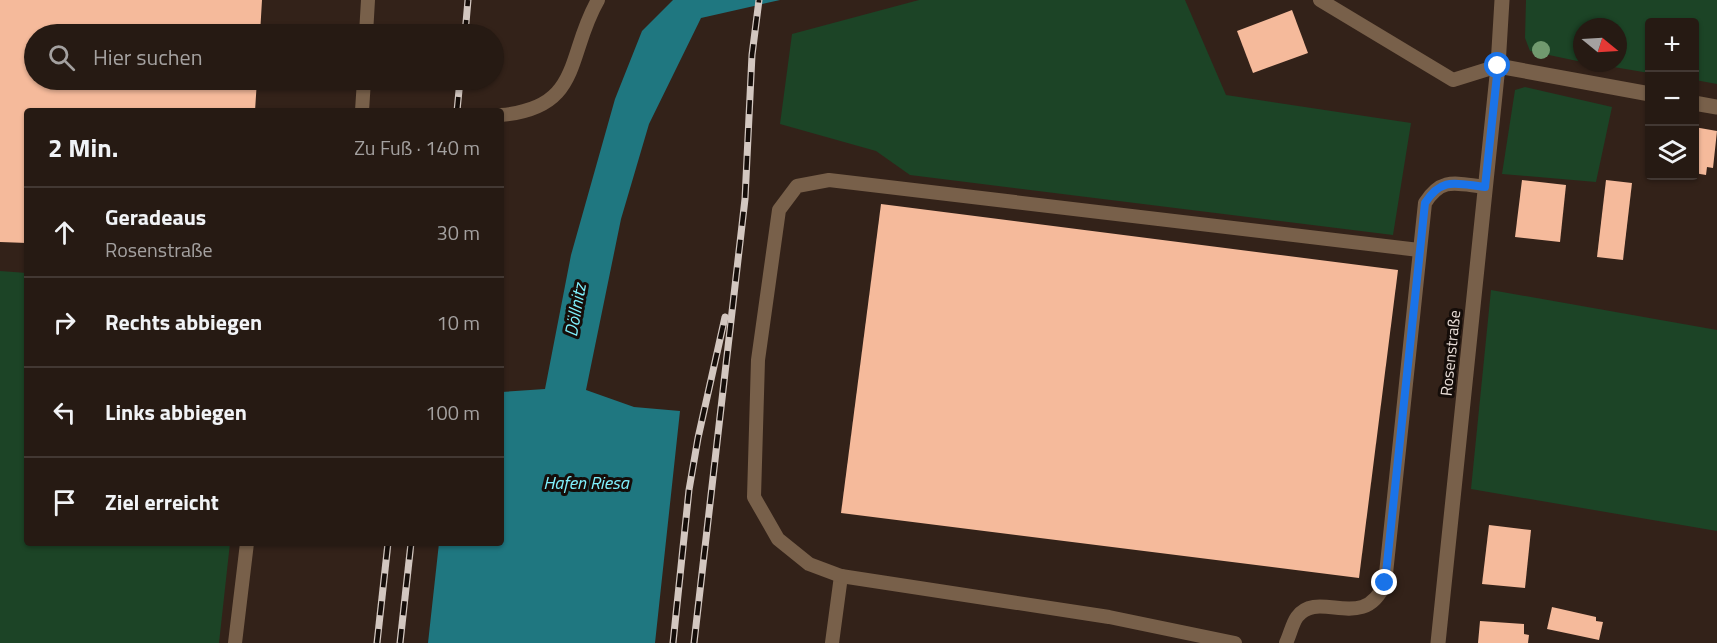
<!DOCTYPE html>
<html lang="de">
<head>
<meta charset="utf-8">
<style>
	:root { --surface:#261a13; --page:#2e231c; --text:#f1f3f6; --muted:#a4a1a0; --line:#423833 }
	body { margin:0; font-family:"Titillium Web",sans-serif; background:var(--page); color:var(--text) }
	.controls { position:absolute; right:18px; top:18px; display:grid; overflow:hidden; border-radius:6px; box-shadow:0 2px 4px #0004 }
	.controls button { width:54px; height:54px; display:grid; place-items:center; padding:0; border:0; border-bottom:2px solid var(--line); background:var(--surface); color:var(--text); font:30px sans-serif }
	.compass { position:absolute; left:1573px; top:18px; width:54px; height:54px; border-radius:50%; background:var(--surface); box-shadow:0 2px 4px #0004; rotate:108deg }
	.stop { position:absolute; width:18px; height:18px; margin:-14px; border:4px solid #1a73e8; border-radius:50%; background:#fff }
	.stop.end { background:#1a73e8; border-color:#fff; box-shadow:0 2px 6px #0008 }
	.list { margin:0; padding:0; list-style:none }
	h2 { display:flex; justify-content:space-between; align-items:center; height:78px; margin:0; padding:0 24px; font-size:26px }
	h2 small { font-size:20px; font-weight:400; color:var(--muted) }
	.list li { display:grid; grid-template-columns:39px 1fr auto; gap:18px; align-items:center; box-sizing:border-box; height:90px; padding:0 24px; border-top:2px solid var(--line) }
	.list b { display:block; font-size:22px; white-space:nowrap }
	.list p { margin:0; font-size:20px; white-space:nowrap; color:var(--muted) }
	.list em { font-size:20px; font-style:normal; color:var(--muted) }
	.icon { flex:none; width:33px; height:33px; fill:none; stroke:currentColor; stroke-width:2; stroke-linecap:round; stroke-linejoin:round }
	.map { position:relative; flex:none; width:1717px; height:643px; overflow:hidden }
	.search { position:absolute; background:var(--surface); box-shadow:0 2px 4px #0004; left:24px; top:24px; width:480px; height:66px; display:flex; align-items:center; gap:15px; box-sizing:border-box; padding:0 21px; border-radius:33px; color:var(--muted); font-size:22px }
	.panel { position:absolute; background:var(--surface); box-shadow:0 2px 4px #0004; left:24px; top:108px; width:480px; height:438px; border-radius:6px }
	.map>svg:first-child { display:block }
</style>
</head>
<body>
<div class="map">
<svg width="1717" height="643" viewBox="0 0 1717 643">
	<rect width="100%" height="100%" fill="#332219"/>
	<g fill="#1c4426">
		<polygon points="919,0 1185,0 1226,95 1411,123 1393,235 910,175 876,151 780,124 792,34"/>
		<polygon points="1526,0 1717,0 1717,84 1695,80 1694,22 1650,22 1649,73 1590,63 1618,63 1618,27 1582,27 1582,62 1530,51 1525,38"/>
		<polygon points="1525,87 1612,107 1596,182 1502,174 1515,90"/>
		<polygon points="0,271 27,273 27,543 230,543 219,643 0,643"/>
		<polygon points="1491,290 1717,330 1717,531 1471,489"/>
	</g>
	<polygon fill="#1f7780" points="673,0 780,0 701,18 649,124 621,219 586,390 634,407 680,411 655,643 428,643 439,543 501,543 501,392 545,389 571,255 615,99 642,31"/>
	<g fill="#f5ba9b">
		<polygon points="0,0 262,0 260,34 34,34 34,80 257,80 255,111 27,111 27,243 0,242"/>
		<polygon points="1292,10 1308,53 1253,73 1237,31"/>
		<polygon points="1694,127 1717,131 1713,168 1707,167 1706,175 1694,173"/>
		<polygon points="1522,180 1566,185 1560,242 1515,237"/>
		<polygon points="1606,180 1632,183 1623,260 1597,257"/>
		<polygon points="881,204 1398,270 1359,578 841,513"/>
		<polygon points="1489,525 1531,530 1525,588 1482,584"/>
		<polygon points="1552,607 1596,617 1596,621 1603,622 1599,640 1547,629"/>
		<polygon points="1480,621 1524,624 1524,634 1529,635 1528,643 1478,643"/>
	</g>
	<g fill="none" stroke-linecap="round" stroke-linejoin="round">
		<g stroke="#78604a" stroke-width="14">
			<polyline points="1320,0 1453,80 1498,66"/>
			<polyline points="366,34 368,0"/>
			<polyline points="362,111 364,80"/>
			<path d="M501,115c82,-7 65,-60 97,-115"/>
			<polyline points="235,643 247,543"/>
			<polyline points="832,643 841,576"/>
			<polyline points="1235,643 1109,617 841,576 809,564 778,539 754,497 758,360 779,210 797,186 829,180 1419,250"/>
			<path d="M1286,643c4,-8 6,-19 11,-26 21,-29 67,17 88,-34l40,-380c17,-27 32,-19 60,-16"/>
		</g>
		<g stroke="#78604a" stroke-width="15">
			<polyline points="1498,66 1650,94"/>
			<polyline points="1694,103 1717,107"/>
			<polyline points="1438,643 1498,66 1502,0"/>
		</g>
		<g stroke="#d3c7c0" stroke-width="7">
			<g id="rail">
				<polyline points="465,34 468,0"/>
				<polyline points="457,111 460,80"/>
				<polyline points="377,643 388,543"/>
				<polyline points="400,643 411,543"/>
				<polyline points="673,643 689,490 698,438 725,317"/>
				<polyline points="694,643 745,199 752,55 759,0"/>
			</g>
		</g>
		<use href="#rail" stroke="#150d09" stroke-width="4.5" stroke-dasharray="14" stroke-linecap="butt"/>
	</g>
	<circle fill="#719a6f" cx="1541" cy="50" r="9"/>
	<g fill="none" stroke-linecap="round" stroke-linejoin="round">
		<path stroke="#1a73e8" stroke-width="8" d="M1385,583l40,-380c17,-27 32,-19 60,-16l13,-121"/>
	</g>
	<g text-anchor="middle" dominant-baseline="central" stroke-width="6" stroke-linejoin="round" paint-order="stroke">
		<g font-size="16" fill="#e9ded8" stroke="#150d09">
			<text transform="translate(1450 353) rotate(-84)">Rosenstraße</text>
		</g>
		<g font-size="18" font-style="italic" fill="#81f2fe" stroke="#150d09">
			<text transform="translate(575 310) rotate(-80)">Döllnitz</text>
			<text x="586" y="482">Hafen Riesa</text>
		</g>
	</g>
</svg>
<div class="controls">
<button>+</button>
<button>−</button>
<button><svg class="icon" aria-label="layers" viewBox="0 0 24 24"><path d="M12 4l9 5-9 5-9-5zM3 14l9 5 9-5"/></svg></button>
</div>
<svg class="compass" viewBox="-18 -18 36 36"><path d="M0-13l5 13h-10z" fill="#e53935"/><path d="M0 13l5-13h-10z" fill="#a4a1a0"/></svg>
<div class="stop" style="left:1498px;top:66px"></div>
<div class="stop end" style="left:1385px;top:583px"></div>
<div class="search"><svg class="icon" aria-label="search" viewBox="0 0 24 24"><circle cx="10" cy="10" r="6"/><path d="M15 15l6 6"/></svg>Hier suchen</div>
<section class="panel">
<h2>2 Min.<small>Zu Fuß · 140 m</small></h2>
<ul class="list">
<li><svg class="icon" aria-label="ahead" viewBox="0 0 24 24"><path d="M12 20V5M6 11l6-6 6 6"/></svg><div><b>Geradeaus</b><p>Rosenstraße</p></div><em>30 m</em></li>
<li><svg class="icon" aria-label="right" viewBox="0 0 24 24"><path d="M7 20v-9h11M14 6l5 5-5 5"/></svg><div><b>Rechts abbiegen</b></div><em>10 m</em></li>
<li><svg class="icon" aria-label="left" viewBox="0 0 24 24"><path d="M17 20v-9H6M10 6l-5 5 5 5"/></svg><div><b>Links abbiegen</b></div><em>100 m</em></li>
<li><svg class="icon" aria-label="arrive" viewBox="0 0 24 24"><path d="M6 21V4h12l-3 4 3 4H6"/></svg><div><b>Ziel erreicht</b></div></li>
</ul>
</section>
</div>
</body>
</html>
